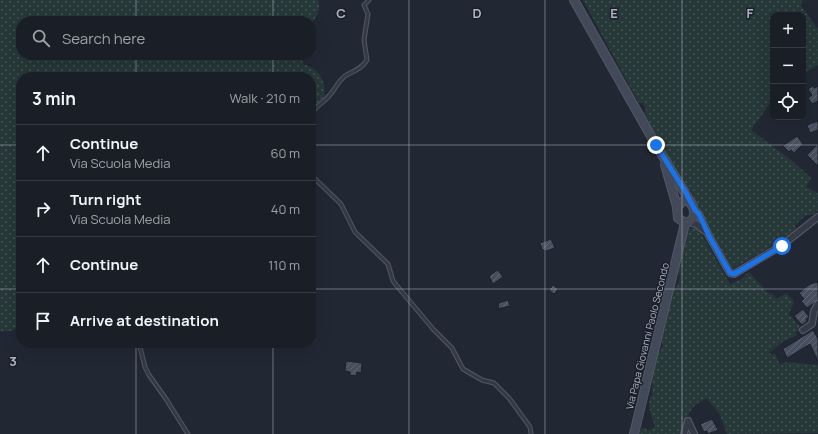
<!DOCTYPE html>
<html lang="en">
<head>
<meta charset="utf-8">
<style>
	:root { --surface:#191e27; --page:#262b33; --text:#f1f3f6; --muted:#9fa2a7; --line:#373c44 }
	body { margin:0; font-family:Manrope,sans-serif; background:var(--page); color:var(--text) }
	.controls { position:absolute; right:12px; top:12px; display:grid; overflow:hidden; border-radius:8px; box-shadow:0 4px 16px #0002 }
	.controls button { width:36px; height:36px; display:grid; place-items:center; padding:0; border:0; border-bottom:1px solid var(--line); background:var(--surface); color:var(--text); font:20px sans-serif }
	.stop { position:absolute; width:12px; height:12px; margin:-9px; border:3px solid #1a73e8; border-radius:50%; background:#fff }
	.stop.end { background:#1a73e8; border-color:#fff; box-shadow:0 1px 4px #0008 }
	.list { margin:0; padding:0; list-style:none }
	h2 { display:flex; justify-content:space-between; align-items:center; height:52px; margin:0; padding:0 16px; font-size:17px }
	h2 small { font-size:13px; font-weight:400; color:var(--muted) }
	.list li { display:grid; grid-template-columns:26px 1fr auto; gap:12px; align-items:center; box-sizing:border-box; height:56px; padding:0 16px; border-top:1px solid var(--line) }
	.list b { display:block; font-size:15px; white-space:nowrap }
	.list p { margin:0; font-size:13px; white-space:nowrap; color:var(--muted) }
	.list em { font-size:13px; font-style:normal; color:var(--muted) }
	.icon { flex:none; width:22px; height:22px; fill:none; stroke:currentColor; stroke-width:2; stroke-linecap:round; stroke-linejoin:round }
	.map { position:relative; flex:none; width:818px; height:434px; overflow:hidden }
	.search { position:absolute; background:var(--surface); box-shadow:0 4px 16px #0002; left:16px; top:16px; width:300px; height:44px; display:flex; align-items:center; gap:10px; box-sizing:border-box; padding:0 14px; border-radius:16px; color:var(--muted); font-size:15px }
	.panel { position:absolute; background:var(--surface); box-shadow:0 4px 16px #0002; left:16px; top:72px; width:300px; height:276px; border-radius:16px }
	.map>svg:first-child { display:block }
</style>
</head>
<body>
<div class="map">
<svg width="818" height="434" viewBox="0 0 818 434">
	<defs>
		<pattern id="grass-dots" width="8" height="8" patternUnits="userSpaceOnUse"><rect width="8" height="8" fill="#273839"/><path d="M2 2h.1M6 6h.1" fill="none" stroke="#445254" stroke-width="1.8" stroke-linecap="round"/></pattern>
		<pattern id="building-hatch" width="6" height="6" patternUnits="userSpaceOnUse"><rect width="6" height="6" fill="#474e5e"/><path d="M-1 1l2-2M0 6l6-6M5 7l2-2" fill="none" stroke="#5f6573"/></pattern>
	</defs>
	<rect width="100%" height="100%" fill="#212834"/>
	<g fill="url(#grass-dots)">
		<path d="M0,0h318c3,10 -1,17 -7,24v-3h-290v34h280l2,9c16,5 22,15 22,32l-14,14v-33h-290v247c-8,7 -9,8 -20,7h-1z"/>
		<polygon points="583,0 802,0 801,6 818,29 818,65 803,74 803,15 773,15 773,99 751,130 791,160 811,178 806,187 818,193 818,211 812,215 806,215 795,225 796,229 767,249 732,269 693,201 694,197 691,191 687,190 644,113 646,110 643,103 639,103"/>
		<path d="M693,227l4,2 4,4 29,51 12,-5 3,-4 4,-3 20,22 2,-1 6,6 9,-6 8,9 -5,12 13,15 -6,3 1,3 -15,7 -13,11 3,2 3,-1 5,11 6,-3 32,3v68l-91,1 -8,-21 -13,-15c-3,3 -5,3 -8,5 -10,7 -14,20 -16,31h-43l2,-5 2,-1h3l1,3 8,-4 -6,-20 1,-10 3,-3 -1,-2 1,-8 -1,-2 6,-29 3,-3 2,-5 -2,-4 13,-52 4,-4 2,-9 -2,-5 6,-28v-9l5,-5z"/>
	</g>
	<g fill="url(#building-hatch)" stroke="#1c212c">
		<polygon points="813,86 814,88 818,86 818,101 812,104 808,98 812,95 808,89"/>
		<polygon points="818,121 818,130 810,133 807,125"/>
		<polygon points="797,136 803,144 794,153 791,150 789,152 783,146"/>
		<polygon points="818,144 818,166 807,155"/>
		<polygon points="551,239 555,248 546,251 542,249 540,243"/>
		<polygon points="498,270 503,277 493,284 489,276"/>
		<polygon points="818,282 818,300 807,308 801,301 804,299 799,293 810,284"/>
		<polygon points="553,285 558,289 554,294 549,290"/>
		<polygon points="508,300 510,306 498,309 499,303"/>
		<polygon points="803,309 809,317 806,319 807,321 802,325 794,316"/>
		<polygon points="813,330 818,339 818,361 810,344 787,358 783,349"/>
		<polygon points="346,361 362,363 361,373 357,372 356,376 350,375 350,372 345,371"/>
		<polygon points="712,419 718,430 708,434 707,431 704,432 700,424"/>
	</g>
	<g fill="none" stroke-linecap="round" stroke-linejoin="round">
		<g stroke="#525763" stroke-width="5">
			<g id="service">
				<path d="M311,114c5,-8 12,-11 18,-18 6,-6 9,-15 16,-20 8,-5 17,-7 22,-16l-3,-20 4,-26 -4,-9 5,-5"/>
				<polyline points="311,175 341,204 355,232 388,264 393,281 397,286 433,329 452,348 463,369 482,380 494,383 509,398 525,420 530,427 531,434"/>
				<polyline points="139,343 145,367 149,375 166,399 188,434"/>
			</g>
		</g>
		<g stroke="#525763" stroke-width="8">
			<g id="minor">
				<polyline points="695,210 699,214 709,236 727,268 730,273 734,274 781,246 818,217"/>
				<polyline points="689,222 696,224 705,231"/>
				<polyline points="803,330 812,324 814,311 818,304"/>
				<polyline points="688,421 694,434"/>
				<polyline points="684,434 688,421"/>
			</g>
		</g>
		<g stroke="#525763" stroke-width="10">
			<g id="secondary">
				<polyline points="574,0 656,145 693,206"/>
				<polyline points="665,165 677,207"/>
				<path d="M686,200c10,5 12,21 -1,23l-7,-5 -1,-11 6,-6z"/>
				<polyline points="634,434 685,223"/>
			</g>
		</g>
		<use href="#service" stroke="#343a45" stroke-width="3"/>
		<use href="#minor" stroke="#343a45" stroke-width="5.5"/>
		<use href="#secondary" stroke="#424958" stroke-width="8"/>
	</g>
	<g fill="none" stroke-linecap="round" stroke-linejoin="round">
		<polyline stroke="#1a73e8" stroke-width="5" points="656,145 685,191 695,210 699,214 709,236 730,273 734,274 782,246"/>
	</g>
	<path fill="none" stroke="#aeb4c2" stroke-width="1" stroke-opacity="0.55" d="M136,0v21M273,0v21M409,0v434M545,0v434M682,0v434M136,55v22M273,55v22M0,145h21M311,145h507M0,289h21M311,289h507M136,343v91M273,343v91"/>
	<g text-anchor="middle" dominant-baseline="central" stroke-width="3" stroke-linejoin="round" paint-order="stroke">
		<g font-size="10" fill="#aeb4c2" stroke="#1a1f2a">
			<text transform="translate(647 336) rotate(-76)">Via Papa Giovanni Paolo Secondo</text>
		</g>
	</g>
	<g font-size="13" text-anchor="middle" font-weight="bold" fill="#aeb4c2" stroke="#1a1f2a" stroke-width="3" stroke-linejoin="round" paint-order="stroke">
		<text x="341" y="18">C</text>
		<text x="477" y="18">D</text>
		<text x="614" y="18">E</text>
		<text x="750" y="18">F</text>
		<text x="13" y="366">3</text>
	</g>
</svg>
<div class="controls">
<button>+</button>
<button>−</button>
<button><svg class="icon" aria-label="locate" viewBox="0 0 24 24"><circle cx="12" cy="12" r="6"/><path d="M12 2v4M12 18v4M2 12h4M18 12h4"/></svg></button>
</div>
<div class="stop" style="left:782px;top:246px"></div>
<div class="stop end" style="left:656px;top:145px"></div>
<div class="search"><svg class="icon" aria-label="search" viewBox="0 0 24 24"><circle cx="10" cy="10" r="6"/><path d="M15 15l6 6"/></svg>Search here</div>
<section class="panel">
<h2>3 min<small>Walk · 210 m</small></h2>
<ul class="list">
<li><svg class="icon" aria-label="ahead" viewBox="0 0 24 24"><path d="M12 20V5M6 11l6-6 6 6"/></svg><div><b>Continue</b><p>Via Scuola Media</p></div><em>60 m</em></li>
<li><svg class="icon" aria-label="right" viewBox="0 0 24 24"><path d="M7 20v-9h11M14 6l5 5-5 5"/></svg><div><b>Turn right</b><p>Via Scuola Media</p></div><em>40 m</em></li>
<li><svg class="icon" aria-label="ahead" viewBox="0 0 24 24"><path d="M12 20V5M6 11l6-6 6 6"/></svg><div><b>Continue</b></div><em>110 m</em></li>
<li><svg class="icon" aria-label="arrive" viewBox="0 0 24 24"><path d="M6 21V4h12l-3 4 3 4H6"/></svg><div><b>Arrive at destination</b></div></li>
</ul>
</section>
</div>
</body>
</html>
